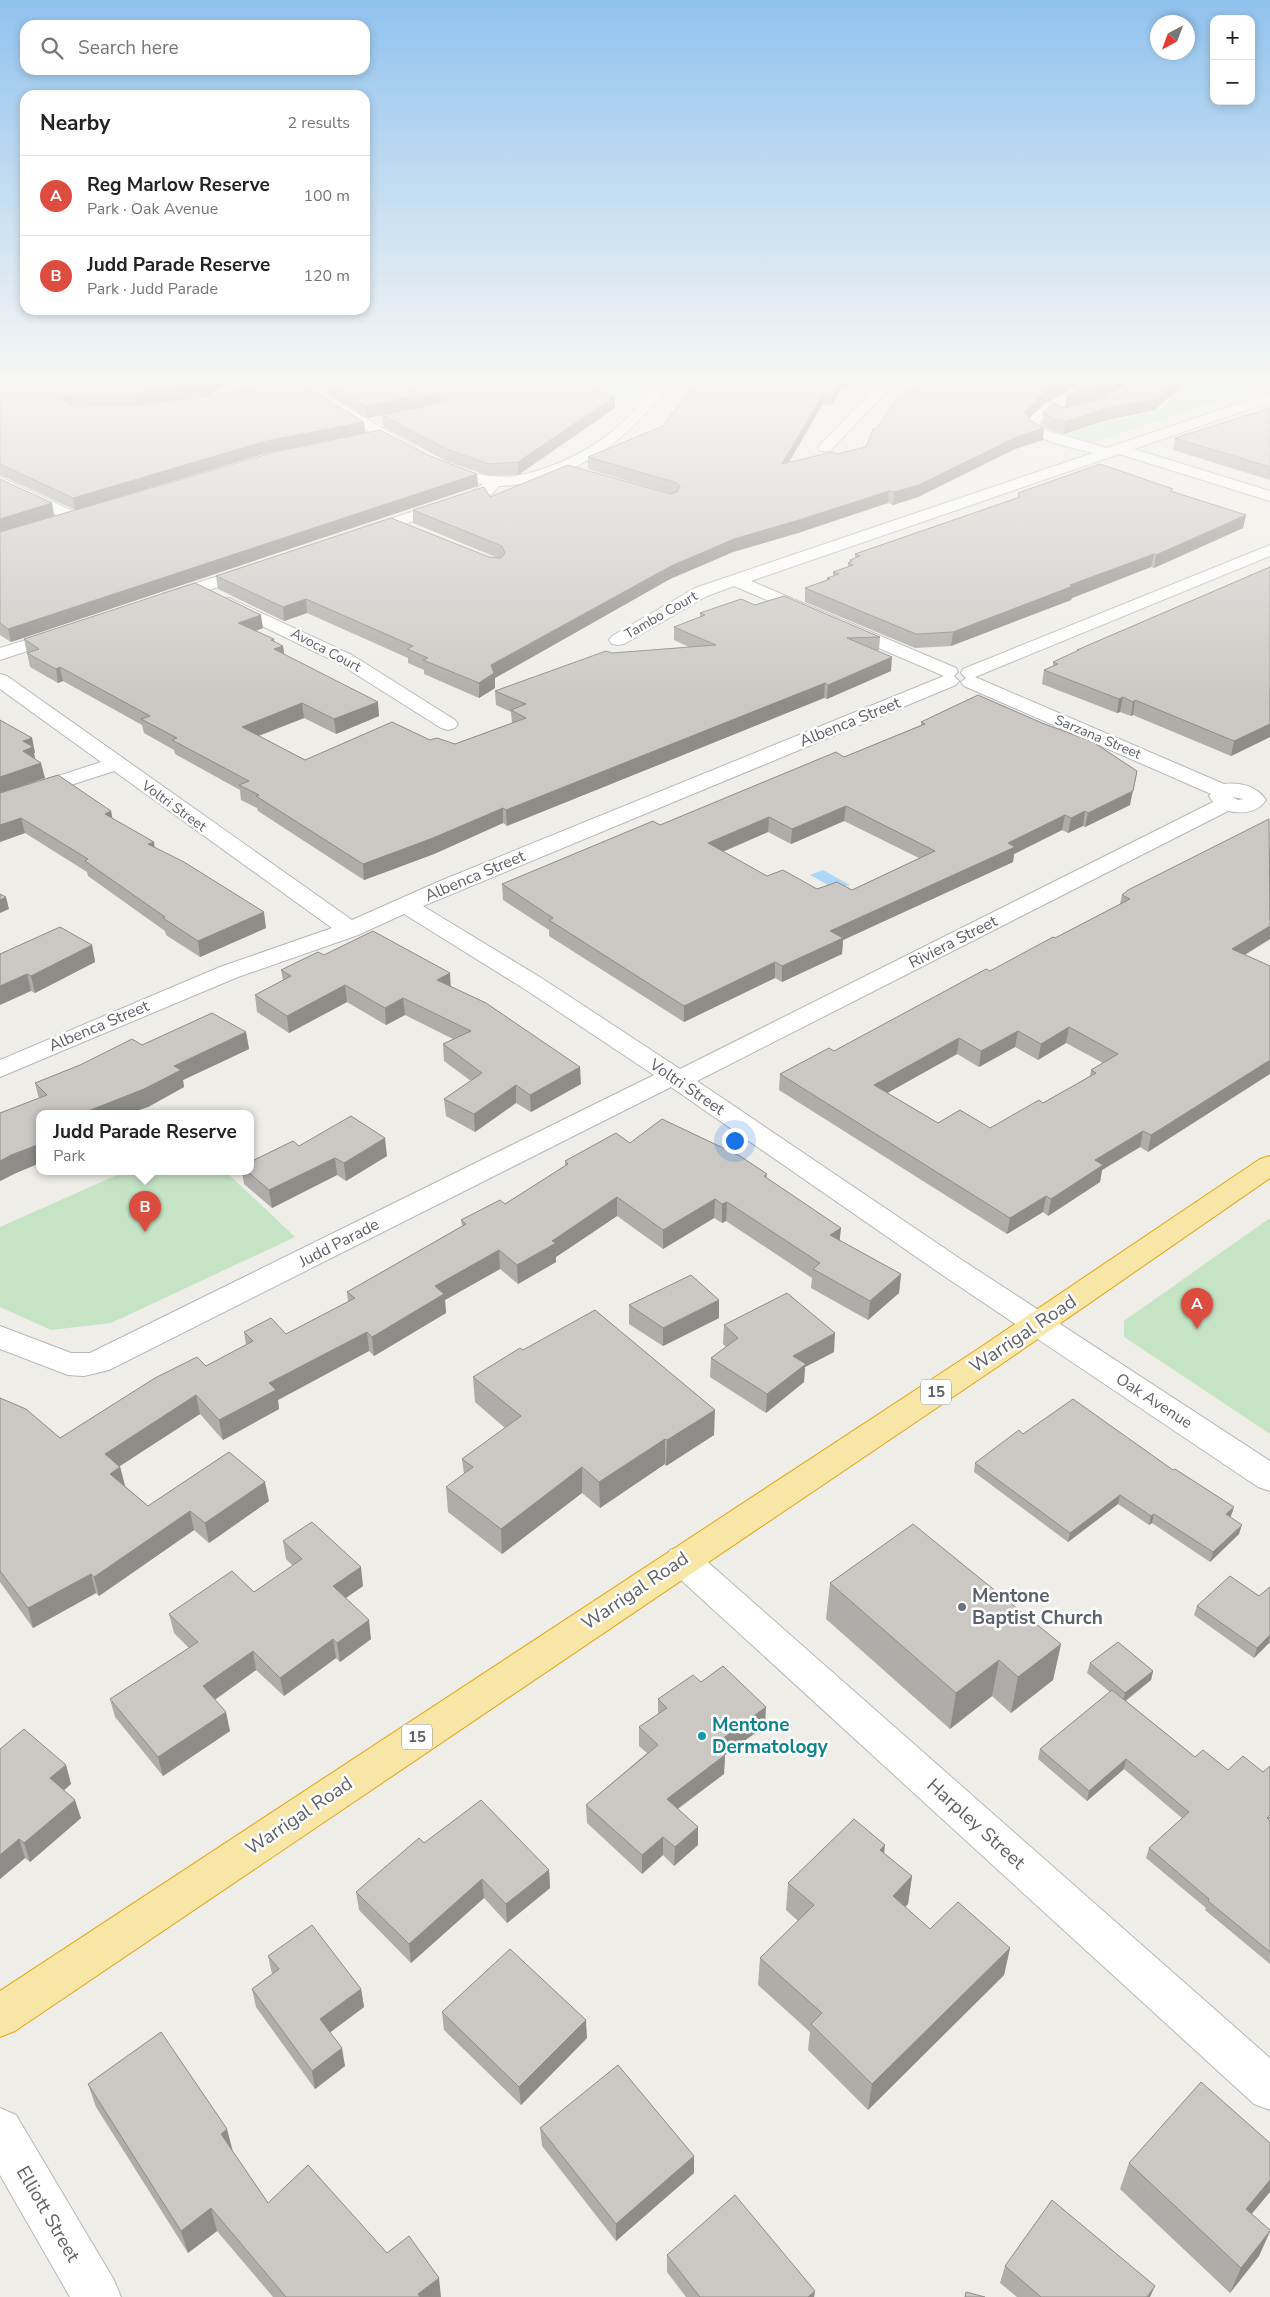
<!DOCTYPE html>
<html lang="en">
<head>
<meta charset="utf-8">
<style>
	:root { --surface:#fff; --page:#f6f6f6; --text:#222; --muted:#767676; --line:#e0e0e0; --accent:#dc4d40 }
	body { margin:0; font-family:"Nunito Sans",sans-serif; background:var(--page); color:var(--text) }
	.controls { position:absolute; right:15px; top:15px; display:grid; overflow:hidden; border-radius:10px; box-shadow:0 2px 8px #0003 }
	.controls button { width:45px; height:45px; display:grid; place-items:center; padding:0; border:0; border-bottom:1px solid var(--line); background:var(--surface); color:var(--text); font:25px sans-serif }
	.compass { position:absolute; left:1150px; top:15px; width:45px; height:45px; border-radius:50%; background:var(--surface); box-shadow:0 2px 8px #0003; rotate:221deg }
	.you { position:absolute; left:734px; top:1140px; width:18px; height:18px; margin:-12px; border:4px solid #fff; border-radius:50%; background:#1a73e8; box-shadow:0 0 0 8px #1a73e833 }
	.badge { display:grid; place-items:center; width:32px; height:32px; border-radius:50%; background:var(--accent); color:#fff; font-size:16px; font-weight:700 }
	.pin { position:absolute; translate:-50% -41px; filter:drop-shadow(0 1px 2px #0008) }
	.pin::after { content:''; position:absolute; top:26px; width:18px; height:15px; background:inherit; clip-path:polygon(0 0,100% 0,50% 100%) }
	.popup { position:absolute; left:36px; top:1110px; width:218px; height:65px; box-sizing:border-box; display:grid; place-content:center; border-radius:10px; background:var(--surface); filter:drop-shadow(0 1px 4px #0005); font-size:16px; white-space:nowrap; color:var(--muted) }
	.popup b { font-size:19px; color:var(--text) }
	.popup::after { content:''; position:absolute; left:50%; top:100%; margin-left:-10px; border:10px solid transparent; border-top-color:var(--surface) }
	.list { margin:0; padding:0; list-style:none }
	h2 { display:flex; justify-content:space-between; align-items:center; height:65px; margin:0; padding:0 20px; font-size:21px }
	h2 small { font-size:16px; font-weight:400; color:var(--muted) }
	.list li { display:grid; grid-template-columns:32px 1fr auto; gap:15px; align-items:center; box-sizing:border-box; height:80px; padding:0 20px; border-top:1px solid var(--line) }
	.list b { display:block; font-size:19px; white-space:nowrap }
	.list p { margin:0; font-size:16px; white-space:nowrap; color:var(--muted) }
	.list em { font-size:16px; font-style:normal; color:var(--muted) }
	.icon { flex:none; width:28px; height:28px; fill:none; stroke:currentColor; stroke-width:2; stroke-linecap:round; stroke-linejoin:round }
	.map { position:relative; flex:none; width:1270px; height:2297px; overflow:hidden }
	.search { position:absolute; background:var(--surface); box-shadow:0 2px 8px #0003; left:20px; top:20px; width:350px; height:55px; display:flex; align-items:center; gap:12px; box-sizing:border-box; padding:0 18px; border-radius:15px; color:var(--muted); font-size:19px }
	.panel { position:absolute; background:var(--surface); box-shadow:0 2px 8px #0003; left:20px; top:90px; width:350px; height:225px; border-radius:15px }
	.map>svg:first-child { display:block }
</style>
</head>
<body>
<div class="map">
<svg width="1270" height="2297" viewBox="0 0 1270 2297">
	<rect width="100%" height="100%" fill="#efede7"/>
	<g fill="#c5e4c6">
		<polygon points="451,381 643,381 631,396"/>
		<polygon points="1146,381 1270,381 1270,384 1089,444 1051,434 1040,426 1040,423 1043,421 1084,429 1109,421 1158,411 1184,387"/>
		<polygon points="126,1171 225,1171 295,1237 111,1323 51,1330 0,1307 0,1227"/>
		<polygon points="1270,1218 1270,1434 1124,1337 1124,1321"/>
	</g>
	<polygon fill="#add7f8" points="823,870 850,885 835,889 810,875"/>
	<g fill="none" stroke-linecap="round" stroke-linejoin="round">
		<g stroke="#b4b6ba" stroke-width="2">
			<g id="minor">
				<polygon points="284,381 301,381 415,447 417,450 415,453 405,453"/>
				<path d="M658,381h14c-41,58 -100,103 -173,105l-6,7 -10,5 -114,38h-12l-2,-3 2,-3 114,-38 12,-8 -13,-3 -3,-3 3,-3c12,-3 30,4 45,1 40,-7 82,-28 111,-57 12,-11 21,-25 32,-38z"/>
				<polygon points="882,381 897,381 830,451 820,451 818,448 820,445"/>
				<path d="M1088,381h18c-15,18 -51,22 -67,43l9,7 59,17 163,-55v9l-136,47 136,42v10l-151,-47 -368,127 205,87 2,4 -4,4 5,5 -3,4 -533,221 120,73 137,90 533,-267 -4,-6 2,-2 -247,-108 -3,-4 5,-4 -5,-5 2,-4 307,-124v11l-295,121 249,107c16,-2 33,2 42,16 -9,13 -23,14 -38,11l-531,270 265,179 308,201v30l-12,-4 -317,-213 -270,-187 -562,283 -25,6 -16,-1 -68,-26v-23l71,27h19l564,-278 -128,-85 -122,-76 -46,21 -120,42 -238,100v-17l220,-93 112,-39 -218,-157 -114,37v-13l101,-33 -101,-73v-15l7,2 345,244 88,-39 504,-205 -210,-90 -27,10 -83,48 -6,1 -6,-1 -3,-4 3,-4 83,-48 398,-135c-18,-5 -61,-12 -68,-29 15,-21 41,-31 63,-43zM1232,797l12,2 -6,1z"/>
				<polygon points="0,477 79,514 81,517 79,520 67,520 0,488"/>
				<polygon points="253,565 259,566 262,570 259,574 168,603 162,602 159,598 162,594"/>
				<polygon points="229,598 352,655 455,720 458,724 455,728 448,730 441,728 338,663 223,607 220,603 223,599"/>
				<polygon points="61,629 67,630 70,634 67,638 0,660 0,648"/>
				<polygon points="682,1546 694,1550 1270,2058 1270,2110 1254,2104 670,1570 665,1560 670,1550"/>
				<polygon points="0,2108 16,2115 114,2280 121,2297 70,2297 0,2175"/>
			</g>
		</g>
		<g stroke="#e4a412" stroke-width="2">
			<polygon id="trunk" points="1270,1156 1270,1178 1003,1363 15,2031 0,2037 0,1991 981,1347 1260,1159"/>
		</g>
		<use href="#minor" fill="#fff" fill-rule="evenodd"/>
		<use href="#trunk" fill="#f7e6a5" fill-rule="evenodd"/>
	</g>
	<g fill="#afaca9" fill-rule="evenodd">
		<polygon points="0,381 228,381 208,396 135,405 72,405 74,406 364,422 365,433 267,453 94,504 478,486 11,642 0,635 0,479 52,503 54,516 23,525 75,510 0,475"/>
		<polygon points="306,381 399,381 412,389 584,383 584,385 600,395 615,408 518,475 489,476 446,461 383,427 382,415 367,418"/>
		<polygon points="697,381 853,381 849,388 842,388 831,406 822,405 789,462 837,454 866,447 876,429 1045,403 1029,418 1030,420 1044,428 1043,440 1015,449 918,497 893,505 888,503 798,533 733,552 670,579 495,678 495,688 479,698 424,674 424,670 408,663 408,658 307,613 284,621 218,589 216,576 489,557 498,558 413,523 413,510 490,497 671,494 588,469 588,457 663,426"/>
		<polygon points="1137,381 1187,381 1155,410 1107,420 1064,434 1049,429 1042,424 1043,412 1119,395 1139,382"/>
		<polygon points="1270,408 1270,480 1173,450 1175,438"/>
		<polygon points="1172,491 1246,515 1243,528 1154,568 1151,567 1072,598 1071,600 951,646 915,648 805,602 805,588 827,580 827,578 833,576 833,572 848,567 848,563 849,562 850,560 855,558 855,554 1018,498 1018,493"/>
		<polygon points="1270,567 1270,737 1231,756 1133,715 1131,716 1120,712 1117,713 1042,684 1044,670 1053,666 1053,662 1077,651 1077,650"/>
		<polygon points="755,605 880,637 879,650 876,650 891,671 827,699 824,698 507,826 503,823 434,854 364,880 258,811 257,808 241,800 240,790 175,754 174,750 144,733 142,725 63,681 58,683 30,667 24,639 263,628 256,631 274,639 274,641 283,646 284,654 379,716 336,734 304,718 259,736 305,760 430,740 455,744 512,723 511,712 496,705 495,691 612,653 689,647 674,640 674,627 700,617 700,613"/>
		<polygon points="2,719 2,722 32,738 35,753 34,753 35,759 45,778 7,791 111,811 112,818 154,847 266,928 200,957 166,935 165,931 88,876 87,872 25,833 0,842"/>
		<path d="M921,722l209,83 -45,22 -2,-1 -15,7 -6,-3 -48,24 -1,8 -170,78 -1,14 -60,28 -7,-4 -91,44 -135,-86v-6l-46,-30 -1,-16 342,-127 77,-32zM844,821l75,37 -67,32 -35,-1 -50,-13 -44,-24 45,-20 23,12z"/>
		<path d="M1122,895l148,44 -25,16 -97,197 -8,-5 -38,23 -2,12 -52,34 -5,-4 -36,22 -228,-144 1,-16 54,-23 221,-113 65,-34zM1066,1043l37,20 -12,7 -1,6 -47,27 -53,25 -52,-5 -51,-30 70,-39 22,13 36,-20 23,13z"/>
		<polygon points="92,945 95,962 35,993 31,991 0,954"/>
		<polygon points="324,955 451,986 581,1084 531,1112 516,1103 475,1132 446,1116 444,1099 471,1081 444,1061 443,1044 453,1039 405,1015 386,1025 347,1002 289,1033 257,1012 255,995 283,980 281,970"/>
		<polygon points="246,1032 249,1049 183,1080 184,1087 148,1107 40,1113 40,1163 16,1173 0,1181 0,1113 39,1099 35,1083 142,1045"/>
		<polygon points="630,1143 767,1174 767,1178 840,1241 901,1274 899,1293 868,1320 811,1288 812,1278 726,1221 722,1223 714,1218 663,1249 617,1216 556,1257 556,1262 518,1284 500,1269 445,1300 446,1313 374,1356 369,1351 278,1400 279,1409 223,1440 200,1414 120,1466 125,1486 148,1506 269,1501 209,1543 194,1530 99,1596 96,1593 33,1628 0,1582 0,1398 60,1438 206,1366 246,1345 244,1332 286,1334 348,1302 347,1292 462,1226 461,1220 505,1204 565,1166 565,1161"/>
		<polygon points="299,1146 387,1156 346,1181 337,1175 272,1208 244,1184 242,1171 250,1171"/>
		<polygon points="719,1300 719,1318 663,1346 629,1324 629,1305"/>
		<polygon points="724,1325 834,1352 805,1367 804,1382 766,1413 710,1377 711,1358 726,1347 723,1344"/>
		<polygon points="523,1350 714,1435 666,1466 665,1464 600,1508 582,1493 502,1554 448,1512 446,1487 464,1474 462,1459 505,1428 475,1402 473,1377"/>
		<polygon points="1023,1434 1231,1516 1230,1517 1239,1534 1210,1562 1152,1523 1149,1525 1118,1504 1068,1542 974,1472 975,1463"/>
		<polygon points="283,1541 363,1586 345,1598 371,1639 340,1662 336,1658 284,1696 256,1670 215,1700 230,1731 163,1776 115,1717 110,1699 189,1648 174,1633 169,1614 254,1592 293,1566 286,1559"/>
		<polygon points="830,1583 1061,1644 1053,1680 1011,1713 992,1696 950,1729 826,1619"/>
		<polygon points="1270,1587 1270,1644 1269,1643 1254,1658 1194,1615 1197,1606 1259,1596"/>
		<polygon points="1090,1663 1153,1671 1151,1680 1126,1701 1195,1757 1228,1770 1263,1772 1270,1766 1270,1964 1205,1910 1206,1908 1146,1858 1149,1848 1182,1818 1124,1769 1087,1801 1038,1759 1040,1749 1110,1692 1087,1673"/>
		<polygon points="701,1682 765,1726 725,1755 724,1774 678,1809 698,1827 698,1845 674,1866 663,1855 642,1874 587,1823 586,1805 647,1753 639,1746 639,1727 658,1714 658,1699"/>
		<polygon points="0,1749 66,1765 71,1784 64,1790 81,1818 30,1862 25,1858 0,1879"/>
		<polygon points="424,1843 549,1870 550,1888 507,1923 484,1898 411,1963 359,1910 356,1892"/>
		<polygon points="884,1853 912,1876 908,1904 905,1907 930,1929 1010,1948 1004,1975 868,2110 808,2050 810,2032 758,1985 760,1958 798,1921 786,1910 788,1883"/>
		<polygon points="268,1956 361,1989 364,2007 330,2032 345,2066 315,2089 256,2007 252,1989 272,1974"/>
		<polygon points="442,2012 587,2038 521,2105 444,2030"/>
		<polygon points="88,2084 233,2152 268,2203 387,2253 441,2297 273,2297 217,2231 188,2253 96,2107"/>
		<polygon points="540,2128 694,2156 694,2173 616,2241 542,2146"/>
		<polygon points="1129,2163 1252,2214 1270,2231 1259,2256 1230,2293 1120,2189"/>
		<polygon points="667,2255 815,2291 814,2297 686,2297 667,2272"/>
		<polygon points="1005,2266 1150,2297 1017,2297 1000,2283"/>
	</g>
	<g fill="#8e8c89">
		<polygon points="211,381 228,381 208,396 135,405 133,394"/>
		<polygon points="840,381 843,381 842,388 831,406 831,395"/>
		<polygon points="850,381 853,381 849,388"/>
		<polygon points="1064,381 1084,381 1045,403 1024,423 1025,411 1046,391"/>
		<polygon points="1115,381 1126,381 1123,387 1107,397 1065,407 1067,395"/>
		<polygon points="1176,381 1187,381 1155,410 1107,420 1064,434 1065,422"/>
		<polygon points="600,386 601,398 594,394"/>
		<polygon points="440,392 441,403 367,418 366,406"/>
		<polygon points="72,393 73,404 67,406 62,400 65,395"/>
		<polygon points="823,394 822,405 781,476 782,464"/>
		<polygon points="615,396 615,408 518,475 518,462"/>
		<polygon points="364,422 365,433 267,453 75,510 73,498 266,441"/>
		<polygon points="1044,428 1043,440 1015,449 918,497 893,505 894,492 1016,437"/>
		<polygon points="477,474 478,486 11,642 8,629"/>
		<polygon points="889,491 888,503 798,533 733,552 670,579 495,678 495,688 479,698 479,683 491,665 671,566 734,539"/>
		<polygon points="52,503 54,516 0,532 0,519"/>
		<polygon points="1246,515 1243,528 1154,568 1156,555"/>
		<polygon points="1154,554 1151,567 1072,598 1071,600 951,646 953,632 1070,585"/>
		<polygon points="306,599 307,613 284,621 283,607"/>
		<polygon points="261,615 263,628 240,637 238,623"/>
		<polygon points="274,639 275,648 283,646 285,659 276,663 271,640"/>
		<polygon points="892,657 891,671 827,699 828,685"/>
		<polygon points="60,667 63,681 58,683 56,669"/>
		<polygon points="825,683 824,698 507,826 506,810"/>
		<polygon points="1123,697 1120,712 1117,713 1119,699"/>
		<polygon points="1135,700 1133,715 1131,716 1133,702"/>
		<polygon points="378,702 379,716 336,734 334,719"/>
		<polygon points="302,703 304,718 244,741 242,727"/>
		<polygon points="1270,724 1270,737 1231,756 1234,741"/>
		<polygon points="32,738 35,753 34,753 36,762 23,751 23,741"/>
		<polygon points="41,763 45,778 0,793 0,777"/>
		<polygon points="1137,771 1130,805 1085,827 1088,813"/>
		<polygon points="846,806 844,821 791,844 792,829"/>
		<polygon points="503,808 503,823 434,854 364,880 363,864"/>
		<polygon points="111,811 114,827 105,814"/>
		<polygon points="1085,811 1083,826 1068,833 1071,818"/>
		<polygon points="1065,815 1062,830 1014,854 1013,862 843,940 842,954 782,982 782,966 830,931"/>
		<polygon points="769,817 768,832 707,858 708,843"/>
		<polygon points="21,818 25,833 0,842 0,825"/>
		<polygon points="154,842 156,857 148,844"/>
		<polygon points="6,897 9,909 0,913 0,900"/>
		<polygon points="264,912 266,928 200,957 198,941"/>
		<polygon points="1270,926 1270,939 1229,964 1232,949"/>
		<polygon points="92,945 95,962 35,993 31,976"/>
		<polygon points="775,962 775,978 684,1022 684,1006"/>
		<polygon points="450,973 451,990 437,980"/>
		<polygon points="27,974 31,991 0,1005 0,986"/>
		<polygon points="345,985 347,1002 289,1033 287,1016"/>
		<polygon points="403,998 405,1015 386,1025 385,1008"/>
		<polygon points="1069,1027 1066,1043 1038,1060 1041,1044"/>
		<polygon points="1018,1031 1015,1047 979,1067 981,1051"/>
		<polygon points="246,1032 249,1049 183,1080 184,1087 148,1107 131,1113 83,1113 174,1066"/>
		<polygon points="959,1038 957,1054 873,1101 874,1085"/>
		<polygon points="1270,1060 1270,1074 1148,1152 1151,1135"/>
		<polygon points="580,1067 581,1084 531,1112 530,1095"/>
		<polygon points="516,1085 516,1103 475,1132 474,1114"/>
		<polygon points="1143,1131 1140,1147 1102,1170 1100,1182 1048,1216 1051,1199 1095,1160"/>
		<polygon points="385,1138 387,1156 346,1181 344,1163"/>
		<polygon points="40,1144 40,1163 16,1173 0,1181 0,1161 11,1155"/>
		<polygon points="335,1158 337,1175 272,1208 269,1190"/>
		<polygon points="1046,1196 1043,1212 1007,1234 1010,1218"/>
		<polygon points="617,1197 617,1216 556,1257 556,1262 518,1284 517,1265"/>
		<polygon points="715,1199 714,1218 663,1249 663,1230"/>
		<polygon points="727,1202 726,1221 722,1223 722,1204"/>
		<polygon points="841,1228 839,1247 830,1235"/>
		<polygon points="499,1250 500,1269 445,1300 446,1313 374,1356 372,1337 435,1286"/>
		<polygon points="901,1274 899,1293 868,1320 870,1301"/>
		<polygon points="719,1300 719,1318 663,1346 663,1328"/>
		<polygon points="367,1332 369,1351 278,1400 279,1409 223,1440 219,1420 269,1383"/>
		<polygon points="835,1333 834,1352 805,1367 804,1382 766,1413 767,1394 793,1356"/>
		<polygon points="196,1395 200,1414 109,1473 105,1454"/>
		<polygon points="715,1410 714,1435 666,1466 667,1440"/>
		<polygon points="665,1439 665,1464 600,1508 599,1482"/>
		<polygon points="120,1467 125,1486 110,1474"/>
		<polygon points="582,1467 582,1493 502,1554 501,1529"/>
		<polygon points="265,1482 269,1501 209,1543 205,1523"/>
		<polygon points="1120,1495 1118,1504 1068,1542 1070,1533"/>
		<polygon points="1234,1507 1231,1516 1223,1524 1226,1514"/>
		<polygon points="190,1511 194,1530 99,1596 94,1577"/>
		<polygon points="1154,1514 1152,1523 1149,1525 1151,1516"/>
		<polygon points="1242,1525 1239,1534 1210,1562 1213,1552"/>
		<polygon points="361,1567 363,1586 336,1605 333,1586"/>
		<polygon points="91,1574 96,1593 33,1628 28,1608"/>
		<polygon points="369,1620 371,1639 340,1662 337,1643"/>
		<polygon points="1270,1635 1269,1643 1254,1658 1257,1648"/>
		<polygon points="333,1639 336,1658 284,1696 280,1678"/>
		<polygon points="1061,1644 1053,1680 1011,1713 1018,1677"/>
		<polygon points="253,1651 256,1670 207,1705 203,1686"/>
		<polygon points="999,1660 992,1696 950,1729 956,1693"/>
		<polygon points="1153,1671 1151,1680 1123,1702 1125,1693"/>
		<polygon points="766,1707 765,1726 713,1763 714,1745"/>
		<polygon points="226,1712 230,1731 163,1776 158,1757"/>
		<polygon points="725,1755 724,1774 666,1817 667,1799"/>
		<polygon points="1126,1759 1124,1769 1087,1801 1089,1791"/>
		<polygon points="66,1765 71,1784 56,1797 50,1778"/>
		<polygon points="75,1800 81,1818 30,1862 24,1843"/>
		<polygon points="698,1827 698,1845 674,1866 675,1847"/>
		<polygon points="663,1837 663,1855 642,1874 642,1855"/>
		<polygon points="19,1839 25,1858 0,1879 0,1855"/>
		<polygon points="885,1845 882,1872 880,1850"/>
		<polygon points="549,1870 550,1888 507,1923 506,1904"/>
		<polygon points="912,1876 908,1904 889,1923 893,1896"/>
		<polygon points="482,1879 484,1898 411,1963 409,1944"/>
		<polygon points="1010,1948 1004,1975 868,2110 872,2084"/>
		<polygon points="361,1989 364,2007 324,2037 320,2019"/>
		<polygon points="586,2020 587,2038 521,2105 519,2087"/>
		<polygon points="342,2048 345,2066 315,2089 312,2071"/>
		<polygon points="227,2129 233,2152 221,2134"/>
		<polygon points="694,2156 694,2173 616,2241 616,2224"/>
		<polygon points="1270,2180 1270,2192 1235,2234 1246,2209"/>
		<polygon points="211,2208 217,2231 188,2253 181,2231"/>
		<polygon points="1270,2231 1259,2256 1230,2293 1241,2268"/>
		<polygon points="439,2278 441,2297 419,2297 418,2294"/>
		<polygon points="1155,2286 1150,2297 1147,2297"/>
		<polygon points="815,2291 814,2297 808,2297"/>
	</g>
	<g fill="#cbc8c4" stroke="#8e8c89" fill-rule="evenodd">
		<polygon points="0,381 211,381 207,384 133,394 72,393 65,395 62,400 74,406 141,405 192,399 287,381 297,381 364,422 266,441 73,498 0,464"/>
		<polygon points="324,381 399,381 412,389 418,381 557,381 584,383 583,385 600,386 594,394 615,396 518,462 489,464 446,449 382,415 446,402 449,396 446,393 440,392 366,406"/>
		<polygon points="697,381 840,381 831,395 823,394 782,464 832,452 837,454 866,447 873,429 876,429 900,394 907,395 910,388 920,389 924,381 1064,381 1046,391 1025,411 1030,420 1044,428 1016,437 919,485 894,492 889,491 799,520 734,539 671,566 491,665 494,673 479,683 423,660 428,658 407,649 413,646 306,599 283,607 216,576 391,518 489,557 501,558 505,553 502,546 413,510 484,487 490,497 568,465 670,494 677,492 680,486 677,483 588,457 663,426"/>
		<polygon points="1096,381 1115,381 1109,385 1067,395"/>
		<polygon points="1139,381 1176,381 1157,399 1108,408 1065,422 1050,417 1043,412 1054,403 1063,408 1119,395"/>
		<polygon points="1270,408 1270,467 1175,438"/>
		<polygon points="380,430 430,456 477,474 8,629 0,623 0,532 275,452"/>
		<polygon points="1100,464 1173,489 1170,491 1246,515 1156,555 1154,554 1070,585 1073,586 953,632 916,634 805,588 830,579 827,578 839,574 833,572 853,565 848,563 852,561 850,560 860,556 855,554 1020,497 1018,493"/>
		<polygon points="0,479 52,503 0,519"/>
		<polygon points="1270,567 1270,724 1234,741 1135,700 1133,702 1123,697 1119,699 1044,670 1058,664 1053,662 1079,650 1077,650"/>
		<polygon points="195,583 261,615 238,623 274,639 271,640 283,646 274,649 378,702 334,719 302,703 242,727 305,760 392,722 430,740 437,738 455,744 526,718 511,710 526,704 495,691 606,651 612,653 716,645 674,627 705,615 700,613 741,599 755,605 784,596 880,637 847,638 892,657 828,685 825,683 506,810 503,808 433,838 363,864 256,796 259,795 239,785 249,781 172,740 177,738 141,719 150,716 60,667 56,669 27,653 39,649 24,639"/>
		<path d="M978,695l64,28 51,19 44,29 -4,20 -45,22 -3,-2 -14,7 -6,-3 -57,28 7,4 -185,84 13,7 -61,28 -7,-4 -91,44 -135,-86 4,-2 -51,-34 151,-63 7,4 176,-73 8,5 81,-33 -4,-2zM846,806l89,45 -83,39 -15,-8 -20,7 -34,-19 -16,6 -59,-33 61,-26 23,12z"/>
		<polygon points="0,720 32,738 23,741 33,747 23,751 41,763 0,777"/>
		<polygon points="58,775 111,811 105,814 154,842 148,844 184,862 264,912 198,941 163,918 165,917 85,861 88,859 21,818 0,825 0,793"/>
		<path d="M1269,819l1,107 -38,23 38,17v94l-119,75 -8,-4 -48,29 8,5 -52,34 -5,-3 -36,22 -230,-144 49,-26 5,3 152,-82 4,2 63,-34 2,1 75,-39 -8,-4 6,-5zM1069,1027l49,27 -27,16 5,3 -53,30 -4,-3 -49,28 -30,-18 -22,13 -64,-38 85,-47 22,13 37,-20 23,13z"/>
		<polygon points="0,894 6,897 0,900"/>
		<polygon points="60,927 92,945 31,976 27,974 0,986 0,954"/>
		<polygon points="373,931 450,973 437,980 486,1003 580,1067 530,1095 516,1085 474,1114 444,1099 482,1073 443,1044 471,1031 403,998 385,1008 345,985 287,1016 255,995 291,976 281,970 318,952 324,955"/>
		<polygon points="212,1013 246,1032 174,1066 181,1070 144,1089 83,1113 40,1113 40,1144 11,1155 0,1161 0,1113 47,1095 35,1083 80,1065 132,1039 142,1045"/>
		<polygon points="351,1116 385,1138 344,1163 335,1158 269,1190 247,1171 250,1171 250,1162 293,1141 299,1146"/>
		<polygon points="662,1119 740,1156 767,1174 764,1176 841,1228 830,1235 901,1274 870,1301 813,1269 820,1263 727,1202 722,1204 715,1199 663,1230 617,1197 552,1241 556,1243 517,1265 499,1250 435,1286 444,1294 372,1337 367,1332 269,1383 276,1390 219,1420 196,1395 105,1454 120,1467 110,1474 148,1506 229,1452 265,1482 205,1523 190,1511 94,1577 91,1574 28,1608 0,1571 0,1398 26,1409 60,1438 155,1378 197,1357 206,1366 253,1341 244,1332 271,1318 286,1334 355,1298 347,1292 466,1224 461,1220 500,1200 505,1204 568,1164 565,1161 616,1133 630,1143"/>
		<polygon points="691,1275 719,1300 663,1328 629,1305"/>
		<polygon points="787,1293 835,1333 793,1356 806,1364 767,1394 711,1358 738,1338 724,1325"/>
		<polygon points="595,1310 715,1410 667,1440 665,1439 599,1482 582,1467 501,1529 446,1487 473,1467 462,1459 521,1416 473,1377 520,1348 523,1350"/>
		<polygon points="1073,1399 1173,1470 1175,1469 1234,1507 1226,1514 1242,1525 1213,1552 1154,1514 1151,1516 1120,1495 1070,1533 975,1463 1019,1430 1023,1434"/>
		<polygon points="312,1522 361,1567 333,1586 369,1620 337,1643 333,1639 280,1678 253,1651 203,1686 226,1712 158,1757 110,1699 198,1642 169,1614 232,1571 254,1592 302,1559 283,1541"/>
		<polygon points="913,1524 1061,1644 1018,1677 999,1660 956,1693 830,1583"/>
		<polygon points="1230,1576 1259,1596 1270,1587 1270,1635 1257,1648 1197,1606"/>
		<polygon points="1118,1642 1153,1671 1125,1693 1090,1663"/>
		<polygon points="723,1666 766,1707 714,1745 725,1755 667,1799 698,1827 675,1847 663,1837 642,1855 586,1805 658,1745 639,1727 667,1708 658,1699 693,1675 701,1682"/>
		<polygon points="1112,1690 1195,1757 1203,1750 1228,1770 1243,1756 1263,1772 1270,1766 1270,1815 1267,1818 1270,1821 1270,1952 1208,1901 1209,1899 1149,1848 1189,1812 1126,1759 1089,1791 1040,1749"/>
		<polygon points="24,1729 66,1765 50,1778 75,1800 24,1843 19,1839 0,1855 0,1749"/>
		<polygon points="481,1800 549,1870 506,1904 482,1879 409,1944 356,1892 419,1838 424,1843"/>
		<polygon points="854,1819 885,1845 880,1850 912,1876 893,1896 930,1929 958,1902 1010,1948 872,2084 811,2024 822,2013 760,1958 814,1905 788,1883"/>
		<polygon points="312,1925 361,1989 320,2019 342,2048 312,2071 252,1989 279,1969 268,1956"/>
		<polygon points="510,1949 586,2020 519,2087 442,2012"/>
		<polygon points="161,2032 227,2129 221,2134 268,2203 308,2165 387,2253 409,2236 439,2278 418,2294 420,2297 286,2297 211,2208 181,2231 88,2084"/>
		<polygon points="618,2065 694,2156 616,2224 540,2128"/>
		<polygon points="1201,2082 1270,2143 1270,2180 1246,2209 1270,2230 1270,2231 1241,2268 1129,2163"/>
		<polygon points="735,2195 815,2291 808,2297 700,2297 667,2255"/>
		<polygon points="1052,2200 1155,2286 1147,2297 1041,2297 1005,2266"/>
		<polygon points="966,2292 985,2297 965,2297"/>
	</g>
	<linearGradient id="sky" x2="0" y2="1"><stop stop-color="#90c2ee"/><stop offset="0.54" stop-color="#f8f7f4"/><stop offset="1" stop-color="#f8f7f4" stop-opacity="0"/></linearGradient>
	<rect width="1270" height="703" fill="url(#sky)"/>
	<circle fill="#6b7280" stroke="#fff" stroke-width="2" cx="962" cy="1607" r="5"/>
	<circle fill="#0f9aa8" stroke="#fff" stroke-width="2" cx="702" cy="1736" r="5"/>
	<g text-anchor="middle" dominant-baseline="central" stroke-width="5" stroke-linejoin="round" paint-order="stroke">
		<g font-size="14" fill="#5e6166" stroke="#fff">
			<text transform="translate(661 615) rotate(-30)">Tambo Court</text>
			<text transform="translate(326 650) rotate(28)">Avoca Court</text>
			<text transform="translate(1098 737) rotate(23)">Sarzana Street</text>
			<text transform="translate(174 806) rotate(36)">Voltri Street</text>
		</g>
		<g fill="#fff" stroke="#8e9094" stroke-width="1">
			<rect x="921" y="1379.5" width="30" height="25" rx="4"/>
			<rect x="402" y="1724.5" width="30" height="25" rx="4"/>
		</g>
		<g font-size="15" font-weight="bold" fill="#5e6166">
			<text x="936" y="1392">15</text>
			<text x="417" y="1737">15</text>
		</g>
		<g font-size="16" fill="#5e6166" stroke="#fff">
			<text transform="translate(850 722) rotate(-22)">Albenca Street</text>
			<text transform="translate(475 876) rotate(-23)">Albenca Street</text>
			<text transform="translate(953 942) rotate(-27)">Riviera Street</text>
			<text transform="translate(99 1026) rotate(-23)">Albenca Street</text>
			<text transform="translate(687 1087) rotate(34)">Voltri Street</text>
			<text transform="translate(339 1243) rotate(-27)">Judd Parade</text>
			<text transform="translate(1154 1401) rotate(33)">Oak Avenue</text>
		</g>
		<g font-size="19" fill="#5e6166" stroke="#fff">
			<text transform="translate(1023 1334) rotate(-34)">Warrigal Road</text>
			<text transform="translate(635 1591) rotate(-34)">Warrigal Road</text>
			<text transform="translate(299 1816) rotate(-34)">Warrigal Road</text>
			<text transform="translate(976 1824) rotate(42)">Harpley Street</text>
			<text transform="translate(48 2214) rotate(60)">Elliott Street</text>
		</g>
		<g font-size="19" font-weight="bold" fill="#5b616d" stroke="#fff" text-anchor="start">
			<text x="972" y="1596">Mentone<tspan x="972" dy="22">Baptist Church</tspan></text>
		</g>
		<g font-size="19" font-weight="bold" fill="#0d838f" stroke="#fff" text-anchor="start">
			<text x="712" y="1725">Mentone<tspan x="712" dy="22">Dermatology</tspan></text>
		</g>
	</g>
</svg>
<div class="controls">
<button>+</button>
<button>−</button>
</div>
<svg class="compass" viewBox="-18 -18 36 36"><path d="M0-13l5 13h-10z" fill="#e53935"/><path d="M0 13l5-13h-10z" fill="#767676"/></svg>
<div class="you"></div>
<div class="pin badge" style="left:1197px;top:1329px">A</div>
<div class="pin badge" style="left:145px;top:1232px">B</div>
<div class="popup"><b>Judd Parade Reserve</b>Park</div>
<div class="search"><svg class="icon" aria-label="search" viewBox="0 0 24 24"><circle cx="10" cy="10" r="6"/><path d="M15 15l6 6"/></svg>Search here</div>
<section class="panel">
<h2>Nearby<small>2 results</small></h2>
<ul class="list">
<li><span class="badge">A</span><div><b>Reg Marlow Reserve</b><p>Park · Oak Avenue</p></div><em>100 m</em></li>
<li><span class="badge">B</span><div><b>Judd Parade Reserve</b><p>Park · Judd Parade</p></div><em>120 m</em></li>
</ul>
</section>
</div>
</body>
</html>
